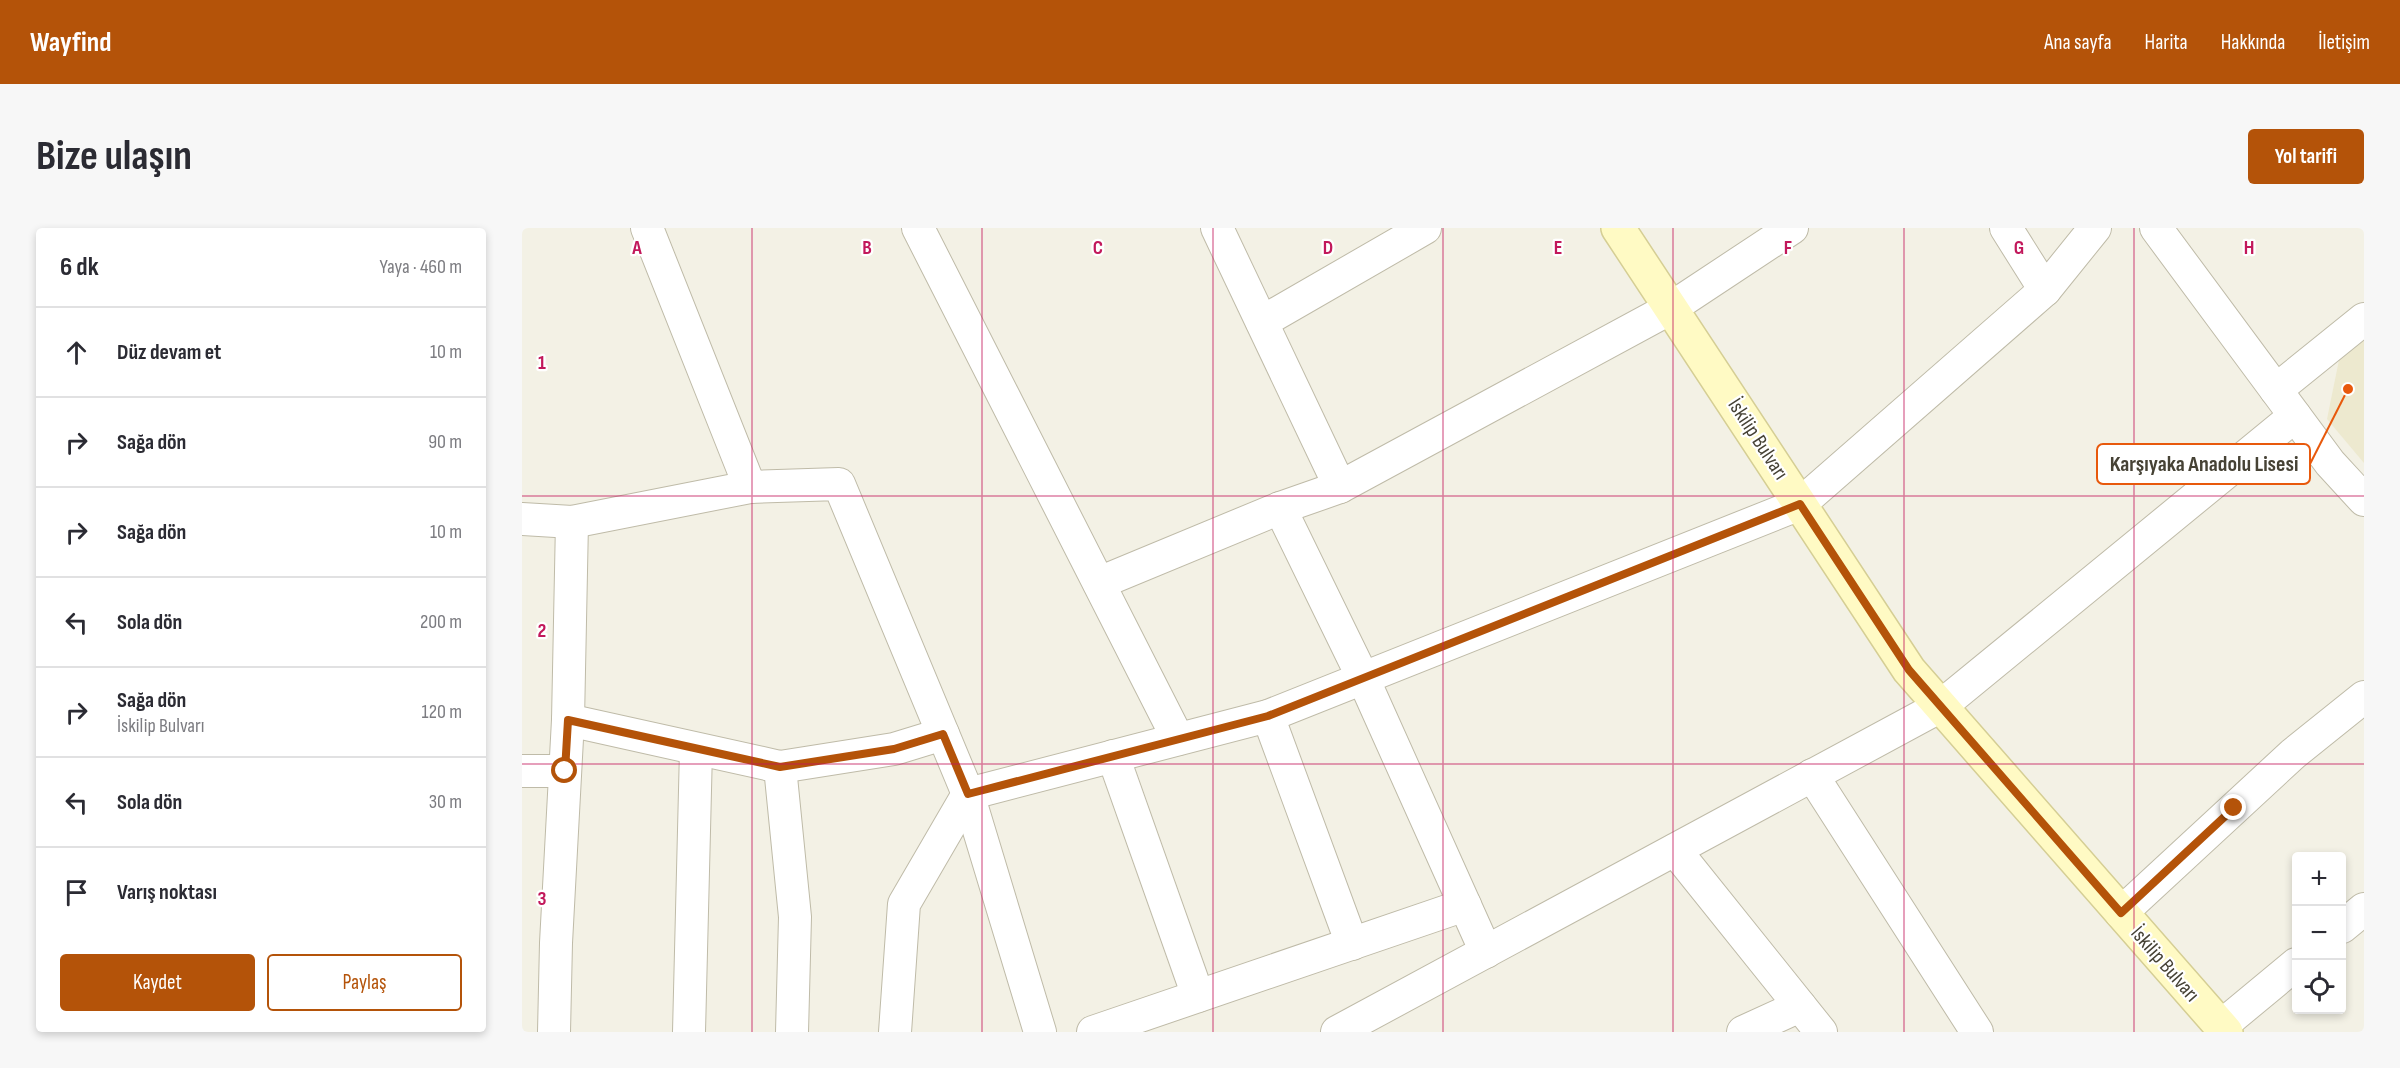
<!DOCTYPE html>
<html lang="tr">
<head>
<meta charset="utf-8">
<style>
	:root { --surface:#fff; --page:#f7f7f7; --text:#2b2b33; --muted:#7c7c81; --line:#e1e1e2; --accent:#b45309 }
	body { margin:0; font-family:"Sofia Sans Condensed",sans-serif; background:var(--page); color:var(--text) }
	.controls { position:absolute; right:18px; bottom:18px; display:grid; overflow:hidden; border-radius:6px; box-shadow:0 3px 9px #0003 }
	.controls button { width:54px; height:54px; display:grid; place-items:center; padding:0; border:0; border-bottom:2px solid var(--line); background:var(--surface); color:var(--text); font:30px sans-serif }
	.stop { position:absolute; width:18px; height:18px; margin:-14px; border:4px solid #b45309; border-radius:50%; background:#fff }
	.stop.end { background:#b45309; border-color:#fff; box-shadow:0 2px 6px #0008 }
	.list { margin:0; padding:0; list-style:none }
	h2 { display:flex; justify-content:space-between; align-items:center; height:78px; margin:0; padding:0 24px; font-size:26px }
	h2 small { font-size:20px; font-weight:400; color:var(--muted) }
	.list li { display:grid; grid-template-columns:39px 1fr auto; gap:18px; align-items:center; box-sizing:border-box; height:90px; padding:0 24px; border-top:2px solid var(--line) }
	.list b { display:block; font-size:22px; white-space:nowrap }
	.list p { margin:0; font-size:20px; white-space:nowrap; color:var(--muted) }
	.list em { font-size:20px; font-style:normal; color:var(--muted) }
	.actions { display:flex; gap:12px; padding:18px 24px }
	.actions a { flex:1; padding:14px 0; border:2px solid var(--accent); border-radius:6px; text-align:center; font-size:21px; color:var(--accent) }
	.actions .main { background:var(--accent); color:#fff }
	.icon { flex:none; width:33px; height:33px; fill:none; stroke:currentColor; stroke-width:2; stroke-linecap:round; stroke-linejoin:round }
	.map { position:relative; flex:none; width:1842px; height:804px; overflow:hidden; border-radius:6px }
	header { display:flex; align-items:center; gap:36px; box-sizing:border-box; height:84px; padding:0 30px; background:var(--accent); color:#fff }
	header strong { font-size:28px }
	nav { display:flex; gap:33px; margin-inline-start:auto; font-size:21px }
	.intro { display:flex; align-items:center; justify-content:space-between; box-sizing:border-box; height:144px; padding:0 36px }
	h1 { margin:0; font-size:42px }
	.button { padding:15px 27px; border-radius:6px; background:var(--accent); color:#fff; font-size:21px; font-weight:700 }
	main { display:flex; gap:36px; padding:0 36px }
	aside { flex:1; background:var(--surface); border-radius:6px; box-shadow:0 3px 9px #0003 }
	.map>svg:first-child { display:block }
</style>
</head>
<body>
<header>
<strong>Wayfind</strong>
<nav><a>Ana sayfa</a><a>Harita</a><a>Hakkında</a><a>İletişim</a></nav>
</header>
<div class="intro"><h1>Bize ulaşın</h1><a class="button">Yol tarifi</a></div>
<main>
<aside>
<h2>6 dk<small>Yaya · 460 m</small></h2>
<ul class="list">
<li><svg class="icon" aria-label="ahead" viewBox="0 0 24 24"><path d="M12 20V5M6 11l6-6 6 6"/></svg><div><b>Düz devam et</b></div><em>10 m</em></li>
<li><svg class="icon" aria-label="right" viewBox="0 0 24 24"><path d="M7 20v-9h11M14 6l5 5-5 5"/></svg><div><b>Sağa dön</b></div><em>90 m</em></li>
<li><svg class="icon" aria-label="right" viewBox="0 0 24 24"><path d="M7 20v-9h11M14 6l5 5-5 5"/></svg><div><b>Sağa dön</b></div><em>10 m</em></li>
<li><svg class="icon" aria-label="left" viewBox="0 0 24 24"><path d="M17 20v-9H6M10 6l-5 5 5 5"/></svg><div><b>Sola dön</b></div><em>200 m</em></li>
<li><svg class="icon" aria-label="right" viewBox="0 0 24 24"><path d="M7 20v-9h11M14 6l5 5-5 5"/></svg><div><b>Sağa dön</b><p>İskilip Bulvarı</p></div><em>120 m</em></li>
<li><svg class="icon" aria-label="left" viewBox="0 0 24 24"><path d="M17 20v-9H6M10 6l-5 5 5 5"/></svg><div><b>Sola dön</b></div><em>30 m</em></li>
<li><svg class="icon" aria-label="arrive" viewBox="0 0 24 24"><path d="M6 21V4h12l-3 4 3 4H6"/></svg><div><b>Varış noktası</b></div></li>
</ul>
<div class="actions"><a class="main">Kaydet</a><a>Paylaş</a></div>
</aside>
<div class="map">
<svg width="1842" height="804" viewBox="0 0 1842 804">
	<rect width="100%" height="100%" fill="#f3f1e5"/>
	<polygon fill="#ede9cf" points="1842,109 1842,235 1805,191 1817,132"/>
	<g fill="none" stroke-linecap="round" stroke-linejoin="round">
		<g stroke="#bfbba8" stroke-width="34">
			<g id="minor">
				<polyline points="125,0 228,259 317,256 446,566 518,804"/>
				<polyline points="396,0 656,511"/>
				<polyline points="695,0 818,259"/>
				<polyline points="1484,0 1523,62 1573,0"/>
				<polyline points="1634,0 1808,235 1842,272"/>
				<polyline points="740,94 903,0"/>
				<polyline points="1754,162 1842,91"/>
				<polyline points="758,280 841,450 964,724"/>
				<polyline points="0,291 50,294 228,259"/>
				<polyline points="577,355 758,280 818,259 1149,80 1270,0"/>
				<polyline points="746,488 830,716"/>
				<polyline points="46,492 258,539 372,521 421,506"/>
				<polyline points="591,528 676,768"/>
				<polyline points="258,539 273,689 270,804"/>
				<polyline points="0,543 43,543"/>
				<polyline points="1290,547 1455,804"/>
				<polyline points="1153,622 1299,804"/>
				<polyline points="1599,685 1771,526 1842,469"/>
				<polyline points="1820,699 1842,681"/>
				<polyline points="1698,799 1774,736"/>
				<polyline points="32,804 34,715 46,492 50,294"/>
				<polyline points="167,804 174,522"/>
				<polyline points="373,804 382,676 446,566 746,488 1278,276 1523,62"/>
				<polyline points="571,804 943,677"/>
				<polyline points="815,804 1419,478 1773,188"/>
				<polyline points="1221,804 1278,778"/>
			</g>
		</g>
		<g stroke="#d5ce94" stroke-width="36">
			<polyline id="secondary" points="1096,0 1387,442 1704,804"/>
		</g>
		<use href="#minor" stroke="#fff" stroke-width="32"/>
		<use href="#secondary" stroke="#fffac4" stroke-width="33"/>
	</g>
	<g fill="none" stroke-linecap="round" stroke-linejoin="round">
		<polyline stroke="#b45309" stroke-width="8" points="43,543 46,492 258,539 372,521 421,506 446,566 746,488 1278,276 1387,442 1599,685 1712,580"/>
	</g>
	<path fill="none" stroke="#c2185b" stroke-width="1.5" stroke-opacity="0.55" d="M230,0v804M460,0v804M691,0v804M921,0v804M1151,0v804M1382,0v804M1612,0v804M0,268h1842M0,536h1842"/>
	<g text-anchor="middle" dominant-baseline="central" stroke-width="4.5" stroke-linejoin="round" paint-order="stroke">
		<g font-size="21" fill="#464235" stroke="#fff">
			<text transform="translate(1236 211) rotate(57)">İskilip Bulvarı</text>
			<text transform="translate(1643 736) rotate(49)">İskilip Bulvarı</text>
		</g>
	</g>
	<g font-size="20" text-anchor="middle" font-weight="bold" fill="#c2185b" stroke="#fff" stroke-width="4.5" stroke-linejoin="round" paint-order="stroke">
		<text x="115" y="26">A</text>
		<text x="345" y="26">B</text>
		<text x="576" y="26">C</text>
		<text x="806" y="26">D</text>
		<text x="1036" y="26">E</text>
		<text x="1266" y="26">F</text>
		<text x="1497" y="26">G</text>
		<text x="1727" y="26">H</text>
		<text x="20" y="141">1</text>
		<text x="20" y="409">2</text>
		<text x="20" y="677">3</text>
	</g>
	<path fill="none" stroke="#e8590c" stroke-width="2" d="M1826 161L1788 236"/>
	<circle fill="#e8590c" stroke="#fff" stroke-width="2" cx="1826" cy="161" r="6"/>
	<rect fill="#fff" stroke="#e8590c" stroke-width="2" x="1575" y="216" width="213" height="40" rx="6"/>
	<g font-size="22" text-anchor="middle" font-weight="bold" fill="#464235">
		<text x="1682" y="243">Karşıyaka Anadolu Lisesi</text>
	</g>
</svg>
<div class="controls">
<button>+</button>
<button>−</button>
<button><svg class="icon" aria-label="locate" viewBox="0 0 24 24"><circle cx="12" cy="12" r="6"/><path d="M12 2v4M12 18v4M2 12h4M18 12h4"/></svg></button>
</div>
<div class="stop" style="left:43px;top:543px"></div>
<div class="stop end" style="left:1712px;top:580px"></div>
</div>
</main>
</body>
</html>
